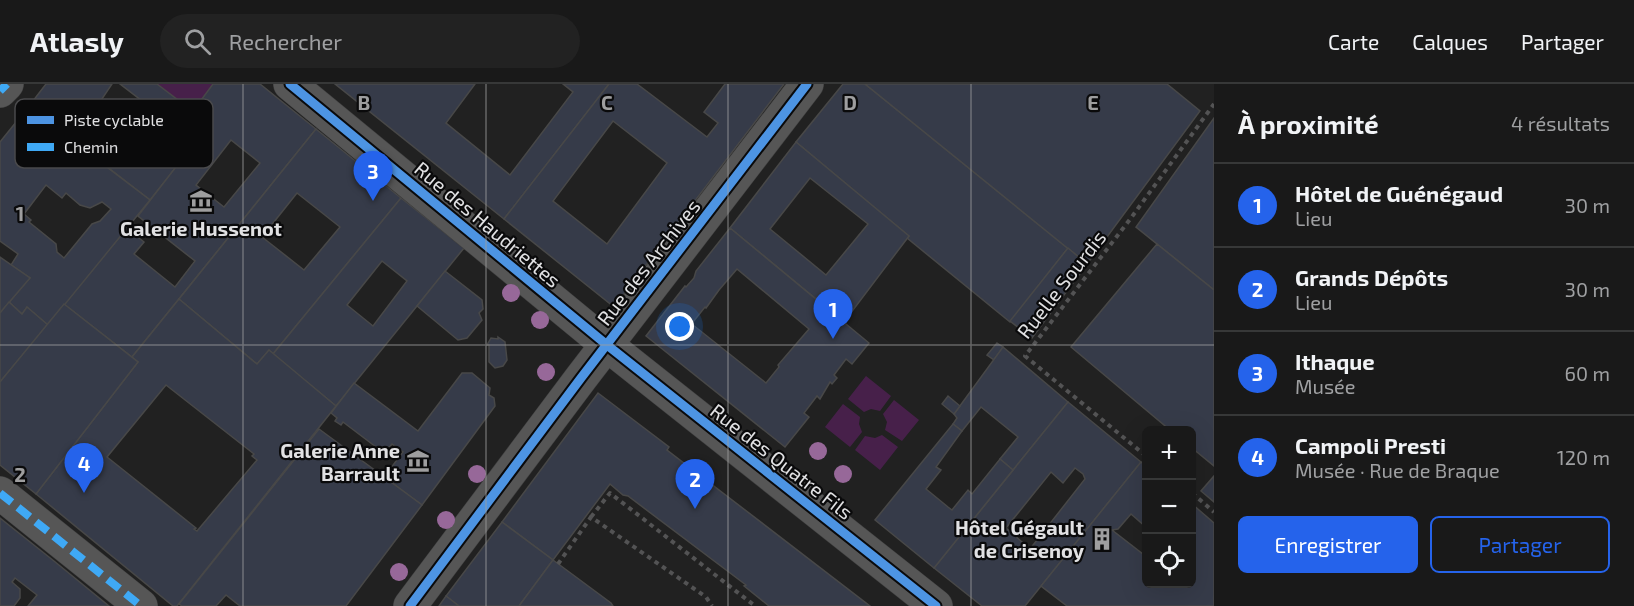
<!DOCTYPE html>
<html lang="fr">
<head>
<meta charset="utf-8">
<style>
	:root { --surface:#191919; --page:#222; --text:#f1f3f6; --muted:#9fa0a2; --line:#373838; --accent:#2563eb }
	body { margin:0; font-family:"Exo 2",sans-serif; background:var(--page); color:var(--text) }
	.controls { position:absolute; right:18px; bottom:18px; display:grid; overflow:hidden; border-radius:9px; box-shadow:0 6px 24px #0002 }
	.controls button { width:54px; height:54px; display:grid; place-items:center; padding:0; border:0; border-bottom:2px solid var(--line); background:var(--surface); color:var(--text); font:30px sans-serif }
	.you { position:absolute; left:680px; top:243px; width:21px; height:21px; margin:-15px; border:4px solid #fff; border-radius:50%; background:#1a73e8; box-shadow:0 0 0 9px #1a73e833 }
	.badge { display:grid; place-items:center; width:39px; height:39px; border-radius:50%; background:var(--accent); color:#fff; font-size:20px; font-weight:700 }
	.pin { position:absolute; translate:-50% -50px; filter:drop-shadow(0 2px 3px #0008) }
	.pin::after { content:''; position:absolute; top:32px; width:21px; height:18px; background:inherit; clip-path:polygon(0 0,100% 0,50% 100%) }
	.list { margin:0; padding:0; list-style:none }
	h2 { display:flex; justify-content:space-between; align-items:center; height:78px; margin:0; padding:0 24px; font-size:26px }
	h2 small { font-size:20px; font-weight:400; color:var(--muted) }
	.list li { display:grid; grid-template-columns:39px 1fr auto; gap:18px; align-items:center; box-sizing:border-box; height:84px; padding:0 24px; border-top:2px solid var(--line) }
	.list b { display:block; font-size:22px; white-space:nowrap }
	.list p { margin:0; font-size:20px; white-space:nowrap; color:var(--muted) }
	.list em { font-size:20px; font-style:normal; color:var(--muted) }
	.actions { display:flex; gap:12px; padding:18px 24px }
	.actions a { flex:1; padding:14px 0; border:2px solid var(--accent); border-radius:9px; text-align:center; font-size:21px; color:var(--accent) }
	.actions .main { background:var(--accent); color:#fff }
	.icon { flex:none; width:33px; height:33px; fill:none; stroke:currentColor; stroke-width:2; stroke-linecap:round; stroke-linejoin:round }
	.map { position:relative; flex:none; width:1214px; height:522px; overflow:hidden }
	header { display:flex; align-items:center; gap:36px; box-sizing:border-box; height:84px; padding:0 30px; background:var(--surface); border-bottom:2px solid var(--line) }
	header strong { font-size:28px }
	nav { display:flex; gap:33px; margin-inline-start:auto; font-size:21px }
	.search { width:420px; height:54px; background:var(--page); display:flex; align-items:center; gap:15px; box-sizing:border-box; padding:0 21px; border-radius:33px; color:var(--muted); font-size:22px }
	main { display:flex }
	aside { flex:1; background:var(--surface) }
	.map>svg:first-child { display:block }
</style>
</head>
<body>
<header>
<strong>Atlasly</strong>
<div class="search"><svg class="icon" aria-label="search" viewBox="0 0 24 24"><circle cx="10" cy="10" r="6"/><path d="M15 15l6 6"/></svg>Rechercher</div>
<nav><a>Carte</a><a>Calques</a><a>Partager</a></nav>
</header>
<main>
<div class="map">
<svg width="1214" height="522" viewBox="0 0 1214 522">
	<rect width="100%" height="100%" fill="#212121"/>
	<g fill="#47204a">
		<polygon points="157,0 213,0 193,27"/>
		<polygon points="866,292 891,312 880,327 871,325 864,328 848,315"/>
		<polygon points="894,316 919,336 902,357 885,346 887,338 883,330"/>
		<polygon points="843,320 860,333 859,340 862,348 850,363 825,343"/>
		<polygon points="882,351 898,363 880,386 855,366 865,352 875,354"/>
	</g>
	<g fill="#363b49" stroke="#484848" stroke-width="1.5" fill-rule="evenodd">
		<polygon points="46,0 112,0 87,37 111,56 142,17 120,0 157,0 191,26 180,42 193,51 195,49 203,49 150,116 29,22"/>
		<path d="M213,0h47l56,45 -184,228 -68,-53 63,-76 17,14 -10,12 41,33 20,-26 -57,-45 72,-93 -17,-12zM231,56l29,23 -36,44 -28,-22z"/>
		<polygon points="335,0 475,0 446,39 510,91 573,8 563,0 609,0 504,135"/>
		<path d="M609,0h28l70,53 11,-14 -14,-11 21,-28h59l-170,223 -110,-88zM613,37l54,42 -60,81 -54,-43z"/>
		<polygon points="843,0 865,0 1068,164 1010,238 907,154 909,152 796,58"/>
		<polygon points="865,0 1167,0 1200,27 1087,180"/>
		<path d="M29,22l30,24 -6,7 -1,9 7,5 9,1 7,-9 75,57 -102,125 -21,-18 -5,7 -13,-12 21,-24 -19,-13 7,-11 -18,-13v-99zM46,101l16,13 4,-5 14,12 10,3 12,-6 9,7 -11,12 -8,3 -28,34 -7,-6 -1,-8 -27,-22 2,-2 -7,-6z"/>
		<polygon points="1214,34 1214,206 1136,143"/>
		<path d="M316,45l85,69 -128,156 -4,-4 -12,14 -78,-65zM297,109l43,34 -36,43 -42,-33z"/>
		<path d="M796,58l113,94 -65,86 -114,-94zM810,94l58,46 -42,51 -56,-46z"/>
		<path d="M401,114l63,50 -128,158 -63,-52zM382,177l25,20 -34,45 -26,-21z"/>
		<path d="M730,144l139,115 -17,21 -6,-5 -12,16 3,3 -5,6 -2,-2 -10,17 -3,-3 -13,17 5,4 -24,30 -139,-111 39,-50 1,1 8,-9 2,-7zM737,185l72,60 -31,36 1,2 -13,16 -73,-58v-3l12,-15 1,1 13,-18z"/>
		<polygon points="1157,160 1214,206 1214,382 1192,364 1192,346 1170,346 1071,263"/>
		<polygon points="1068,164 1087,180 1032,254 1010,237"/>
		<polygon points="0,173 30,194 0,229"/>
		<polygon points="445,187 482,216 483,225 479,229 482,236 467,254 458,256 417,222"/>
		<path d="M179,215l78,65 12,-14 67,56 -159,200h-4l-137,-112 102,-132 -6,-5zM166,301l88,69 -2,2 5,4 -60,71 -3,-2 2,-1 -89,-71z"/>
		<polygon points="9,218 22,230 27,223 48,241 0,298 0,229"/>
		<polygon points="64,220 138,278 36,410 0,381 0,298"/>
		<polygon points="498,253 505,258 507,276 503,282 495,284 489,278 489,261 487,261 491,254 498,255"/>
		<polygon points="997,259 1003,263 994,276 987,271"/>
		<polygon points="1003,263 1068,318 1013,386 1000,375 1018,353 981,323 962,347 953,340 957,334 954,330"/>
		<polygon points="462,289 472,289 490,304 489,311 494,314 495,322 422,421 384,393 403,368 392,360 384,369 343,338 341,341 335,337 337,334 331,329 354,299 418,347"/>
		<polygon points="598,309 669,363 667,366 870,522 769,522 744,502 746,501 628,412 623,411 610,400 553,476 502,438"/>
		<polygon points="948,312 960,322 954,330 942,320"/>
		<path d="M1068,318l73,60 -116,144h-43l-48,-38zM1075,384l8,6 2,5 -55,70 -24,-21 45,-56 12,11z"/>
		<polygon points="953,340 962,347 936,383 941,386 926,405 948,423 952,426 968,406 972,410 1000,375 1013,386 934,484 875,436"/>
		<polygon points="319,345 422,421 346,522 240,522 226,511 216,522 182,522 179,520"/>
		<polygon points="1141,378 1146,382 1146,443 1131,430 1118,445 1112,446 1143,470 1146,464 1146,500 1192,500 1192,420 1214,439 1214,522 1067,522 1041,502"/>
		<polygon points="1214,392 1214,418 1201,407"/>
		<polygon points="0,434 54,477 109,522 28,522 37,511 15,494 12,498 20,505 20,514 14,522 0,522"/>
		<polygon points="502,438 553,476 519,522 459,522 446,512"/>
		<polygon points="553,476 611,519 613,522 519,522"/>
		<polygon points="446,512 459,522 439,522"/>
	</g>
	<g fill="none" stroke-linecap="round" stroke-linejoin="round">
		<g stroke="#3e3e3e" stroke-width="34">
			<g id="minor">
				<polyline points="290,0 607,261 936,522"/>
				<polyline points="0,7 7,0"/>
				<polyline points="0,409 141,522"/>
				<polyline points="410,522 581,294 807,0"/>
			</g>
		</g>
		<g stroke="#535354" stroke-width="4" stroke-dasharray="4.5 4.5" stroke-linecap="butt">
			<polyline points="1146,372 1025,272 1131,134 1214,20"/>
			<polyline points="1192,409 1214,428"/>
			<polyline points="591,433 610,409 755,522"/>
			<polyline points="558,480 591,433 706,513 712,522"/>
		</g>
		<use href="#minor" stroke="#565656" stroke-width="33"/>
		<g stroke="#3fa9f5" stroke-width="8" stroke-dasharray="15 8" stroke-linecap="butt">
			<polyline points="0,7 7,0"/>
			<polyline points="0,409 141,522"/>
		</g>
		<g stroke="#0a0a0b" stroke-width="13">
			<g id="cycleway">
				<polyline points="290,0 607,261 936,522"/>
				<polyline points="410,522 581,294 807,0"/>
			</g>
		</g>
		<use href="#cycleway" stroke="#4d94e3" stroke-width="9"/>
	</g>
	<g fill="#976899">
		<circle cx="511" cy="209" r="9"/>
		<circle cx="540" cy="236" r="9"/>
		<circle cx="546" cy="288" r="9"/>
		<circle cx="818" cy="367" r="9"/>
		<circle cx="477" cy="390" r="9"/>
		<circle cx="843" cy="390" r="9"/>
		<circle cx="446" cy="436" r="9"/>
		<circle cx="399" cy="488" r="9"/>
	</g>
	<path fill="none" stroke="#9e9e9f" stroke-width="1.5" stroke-opacity="0.55" d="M243,0v522M486,0v522M728,0v522M971,0v522M0,261h1214"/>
	<defs>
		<g id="museum-bare" transform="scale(1.8)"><path d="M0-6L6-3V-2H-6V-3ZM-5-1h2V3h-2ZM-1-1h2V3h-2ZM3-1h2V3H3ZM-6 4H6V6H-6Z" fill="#9e9e9f" stroke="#0a0a0b" stroke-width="2.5" paint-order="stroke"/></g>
		<g id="building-bare" transform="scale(1.8)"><path d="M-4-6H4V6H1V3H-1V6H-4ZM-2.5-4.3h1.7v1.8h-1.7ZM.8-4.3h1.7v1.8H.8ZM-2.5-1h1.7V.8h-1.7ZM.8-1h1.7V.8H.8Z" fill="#9e9e9f" stroke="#0a0a0b" stroke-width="2.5" paint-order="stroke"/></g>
	</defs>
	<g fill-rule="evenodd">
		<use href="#museum-bare" x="201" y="117"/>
		<use href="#museum-bare" x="418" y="377"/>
		<use href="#building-bare" x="1102" y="455"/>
	</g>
	<g text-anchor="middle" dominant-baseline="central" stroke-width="4.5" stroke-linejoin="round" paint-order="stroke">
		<g font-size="20" fill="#e1e1e3" stroke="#0a0a0b">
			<text transform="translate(488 140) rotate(40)">Rue des Haudriettes</text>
			<text transform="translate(648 178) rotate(-52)">Rue des Archives</text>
			<text transform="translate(1061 200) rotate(-52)">Ruelle Sourdis</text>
			<text transform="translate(782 377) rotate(38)">Rue des Quatre Fils</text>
		</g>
		<g font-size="20" font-weight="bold" fill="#e1e1e3" stroke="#0a0a0b" text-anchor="end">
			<text x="201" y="144" text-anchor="middle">Galerie Hussenot</text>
			<text x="400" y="366">Galerie Anne<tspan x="400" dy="23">Barrault</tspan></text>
			<text x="1084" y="443">Hôtel Gégault<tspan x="1084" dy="23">de Crisenoy</tspan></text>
		</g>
	</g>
	<rect x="15" y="15" width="198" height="69" rx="9" fill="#0a0a0b" stroke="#4a4a4c" stroke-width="1.5"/>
	<rect x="27" y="32" width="27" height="8" fill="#4d94e3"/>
	<rect x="27" y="59" width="27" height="8" fill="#3fa9f5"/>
	<g font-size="16" fill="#e1e1e3">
		<text x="64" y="42">Piste cyclable</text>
		<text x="64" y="69">Chemin</text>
	</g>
	<g font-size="20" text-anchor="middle" font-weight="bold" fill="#9e9e9f" stroke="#0a0a0b" stroke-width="4.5" stroke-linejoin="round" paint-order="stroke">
		<text x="364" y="26">B</text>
		<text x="607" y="26">C</text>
		<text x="850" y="26">D</text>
		<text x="1093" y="26">E</text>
		<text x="20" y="137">1</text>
		<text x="20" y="398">2</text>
	</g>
</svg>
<div class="controls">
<button>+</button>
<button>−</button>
<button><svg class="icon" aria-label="locate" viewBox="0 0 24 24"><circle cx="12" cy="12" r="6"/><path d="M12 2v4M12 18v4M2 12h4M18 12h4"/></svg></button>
</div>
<div class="you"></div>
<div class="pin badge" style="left:833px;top:255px">1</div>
<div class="pin badge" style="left:695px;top:425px">2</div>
<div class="pin badge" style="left:373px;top:117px">3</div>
<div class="pin badge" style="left:84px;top:409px">4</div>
</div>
<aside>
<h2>À proximité<small>4 résultats</small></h2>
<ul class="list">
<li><span class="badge">1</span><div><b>Hôtel de Guénégaud</b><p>Lieu</p></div><em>30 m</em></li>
<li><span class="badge">2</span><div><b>Grands Dépôts</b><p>Lieu</p></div><em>30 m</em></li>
<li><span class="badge">3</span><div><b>Ithaque</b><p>Musée</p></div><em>60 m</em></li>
<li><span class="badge">4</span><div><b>Campoli Presti</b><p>Musée · Rue de Braque</p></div><em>120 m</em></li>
</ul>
<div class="actions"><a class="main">Enregistrer</a><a>Partager</a></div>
</aside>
</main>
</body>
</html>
